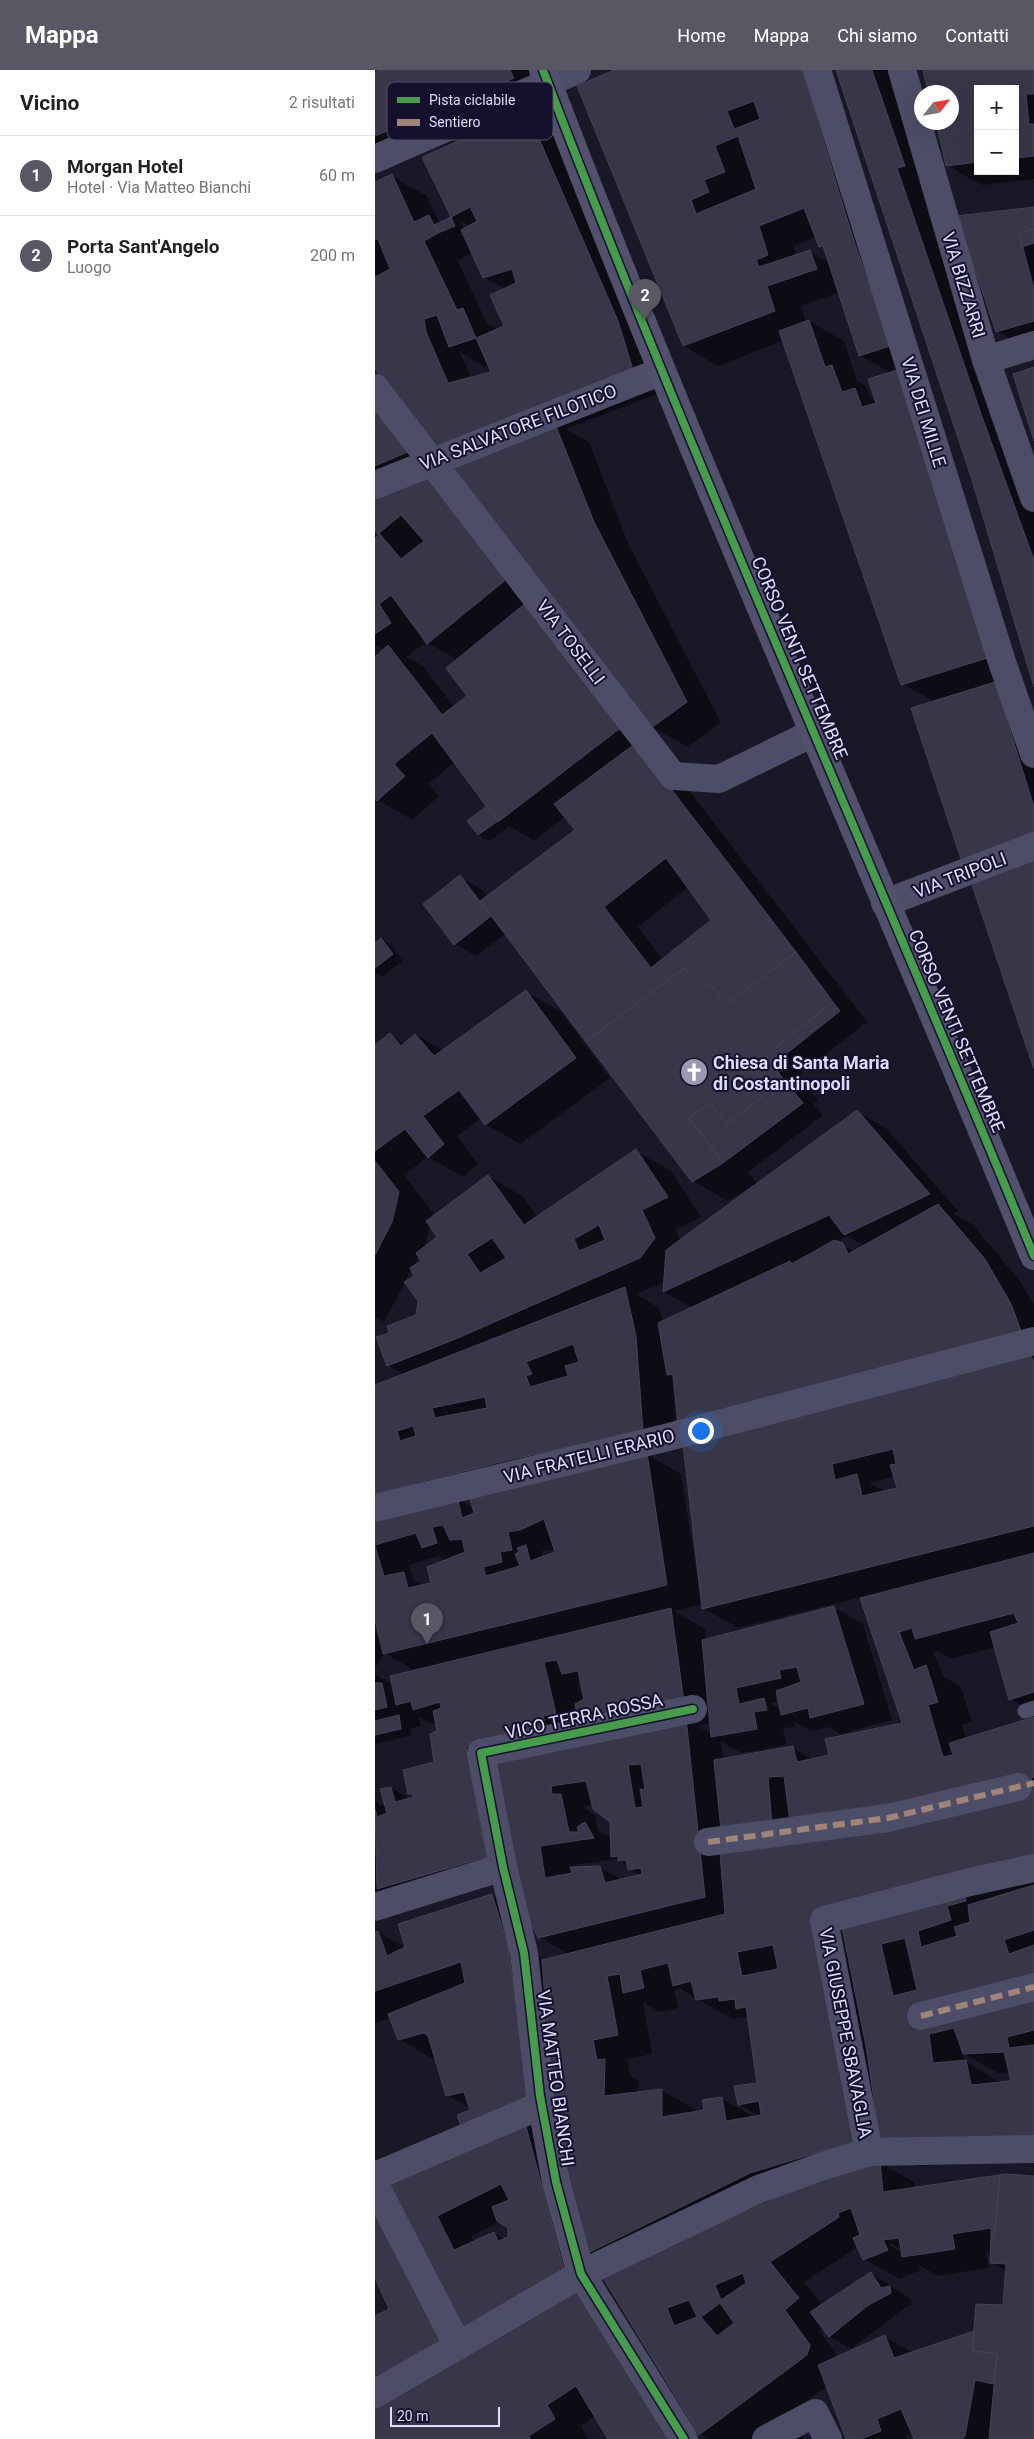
<!DOCTYPE html>
<html lang="it">
<head>
<meta charset="utf-8">
<style>
	:root { --surface:#fff; --page:#f2f2f2; --text:#222; --muted:#767676; --line:#e0e0e0; --accent:#585763 }
	body { margin:0; font-family:Roboto,sans-serif; background:var(--page); color:var(--text) }
	.controls { position:absolute; right:15px; top:15px; display:grid; overflow:hidden; border-radius:0px; box-shadow:0 5px 20px #0002 }
	.controls button { width:45px; height:45px; display:grid; place-items:center; padding:0; border:0; border-bottom:1px solid var(--line); background:var(--surface); color:var(--text); font:25px sans-serif }
	.compass { position:absolute; left:539px; top:15px; width:45px; height:45px; border-radius:50%; background:var(--surface); box-shadow:0 5px 20px #0002; rotate:59deg }
	.scale { position:absolute; left:15px; bottom:12px; width:110px; box-sizing:border-box; padding-left:5px; border:2px solid #dfddff; border-top:0; font-size:14px; line-height:18px; white-space:nowrap; color:#dfddff; -webkit-text-stroke:4px #15112d; paint-order:stroke }
	.you { position:absolute; left:325px; top:1360px; width:18px; height:18px; margin:-12px; border:4px solid #fff; border-radius:50%; background:#1a73e8; box-shadow:0 0 0 8px #1a73e833 }
	.badge { display:grid; place-items:center; width:32px; height:32px; border-radius:50%; background:var(--accent); color:#fff; font-size:16px; font-weight:700 }
	.pin { position:absolute; translate:-50% -41px; filter:drop-shadow(0 1px 2px #0008) }
	.pin::after { content:''; position:absolute; top:26px; width:18px; height:15px; background:inherit; clip-path:polygon(0 0,100% 0,50% 100%) }
	.list { margin:0; padding:0; list-style:none }
	h2 { display:flex; justify-content:space-between; align-items:center; height:65px; margin:0; padding:0 20px; font-size:21px }
	h2 small { font-size:16px; font-weight:400; color:var(--muted) }
	.list li { display:grid; grid-template-columns:32px 1fr auto; gap:15px; align-items:center; box-sizing:border-box; height:80px; padding:0 20px; border-top:1px solid var(--line) }
	.list b { display:block; font-size:19px; white-space:nowrap }
	.list p { margin:0; font-size:16px; white-space:nowrap; color:var(--muted) }
	.list em { font-size:16px; font-style:normal; color:var(--muted) }
	.map { position:relative; flex:none; width:659px; height:2369px; overflow:hidden }
	header { display:flex; align-items:center; gap:30px; box-sizing:border-box; height:70px; padding:0 25px; background:var(--accent); color:#fff }
	header strong { font-size:24px }
	nav { display:flex; gap:28px; margin-inline-start:auto; font-size:18px }
	main { display:flex }
	aside { flex:1; background:var(--surface) }
	.map>svg:first-child { display:block }
</style>
</head>
<body>
<header>
<strong>Mappa</strong>
<nav><a>Home</a><a>Mappa</a><a>Chi siamo</a><a>Contatti</a></nav>
</header>
<main>
<aside>
<h2>Vicino<small>2 risultati</small></h2>
<ul class="list">
<li><span class="badge">1</span><div><b>Morgan Hotel</b><p>Hotel · Via Matteo Bianchi</p></div><em>60 m</em></li>
<li><span class="badge">2</span><div><b>Porta Sant'Angelo</b><p>Luogo</p></div><em>200 m</em></li>
</ul>
</aside>
<div class="map">
<svg width="659" height="2369" viewBox="0 0 659 2369">
	<rect width="100%" height="100%" fill="#1a1727"/>
	<g fill="#0007" fill-rule="evenodd">
		<polygon points="0,0 161,0 173,28 0,102"/>
		<path d="M243,0h212l57,186 37,110 -24,7 134,359v332l-99,-362 -32,-18 -119,-344 -66,26 -34,-20 -105,-261zM441,167l4,9 5,3 5,14 -20,-11 -14,4 -3,-10zM465,222l20,63 31,18 -14,29 -6,-3 -5,-13 -9,-5 -13,-40 -35,-20 -3,1 -5,-16z"/>
		<polygon points="462,0 524,0 659,419 659,608 598,409"/>
		<path d="M549,0h110v109l-52,6 -35,-20 4,-43v-30h-21zM603,19h37v82h-37z"/>
		<path d="M152,42l34,20 106,258 -101,39 23,13 39,101 93,180 -34,24 -35,-20 -198,-262 -79,-99v-183l17,-7 35,20 12,27 14,-5 -30,-60zM85,151l9,5 -5,3zM89,162l3,7 -8,-5zM98,182l11,25 21,12 1,38 -8,2 -11,-5 -29,-63zM85,282l25,15 4,-2 4,8 -22,5z"/>
		<polygon points="659,138 659,280 657,281 622,261"/>
		<path d="M0,312l492,640 -68,53 19,25 -5,4 10,11 -75,57 10,13 99,-73 29,16 72,83 -5,3 20,11 46,55 15,25v408l-24,-14 -15,-52 -44,12 -14,-8 -4,1 10,24 18,11 11,35 -10,3 4,14 68,-21v442l-117,6 -26,-15 -10,12 33,19 1,7 119,-12v262h-118l-3,-6 -8,3 2,3h-60l-20,-53 -72,53h-46l-9,-5 -81,-165 -31,-17 10,37 12,150 -15,-23 -14,10 7,13h-213v-124l2,1 14,-7 -16,-34 10,-96 95,-40 -9,-30 -24,-14 -11,-36h-3l-34,-20 -9,-21 -15,5v-90l3,-1 29,17 85,-53 35,20 15,51 26,-13 -29,-17 -19,-61 -145,20v-95l12,7 4,-20 19,11 6,-1 -7,-4 26,-31 3,-31 -2,-9 -4,1 -13,-7 2,9 -11,3 2,6 -37,9v-70l18,11 22,-14 -30,-18 -10,15v-34l6,4 -6,-23v-229l29,-11 -16,-10 3,-31 26,-18 3,-15 -4,-25 -4,-7 -28,53 -9,-5v-270l15,-12 15,9 11,-9 28,16 82,-59 35,20 49,66 -90,66 -35,-20 -4,-6 -24,18 21,28 -15,13 -35,-20 -24,18 29,38 -1,5 56,-42 34,20 16,22 98,-67 35,20 30,46 -25,13 5,11 73,-54 -1,-2 -25,16 -35,-20 -187,-248 -30,23 -21,-12 5,-67 21,12 7,8 88,-67 -11,-14 -31,25 -25,-15 -19,15 -11,-6 -10,-14 19,-15 -33,-44 -27,22 11,12 -27,24 -37,-22v-140l9,-8 -9,-5zM48,566l5,7 30,17 11,36 -15,11 -31,-41 -17,-9 19,-14 -4,-6zM37,604l34,45 -2,1 -34,-44zM313,817l25,33 -50,40 -25,-33zM55,1155l8,12 -15,12 3,-7zM472,1166l18,10 -10,6 -20,-10zM432,1185l1,1 -14,9 -4,-2zM44,1186l4,6 -10,5zM290,1212l-1,10 29,16 -30,14 -4,-14 -23,-14zM297,1306l3,2 26,209h-2l-18,-113 -31,-18 28,-6zM520,1406l4,13 -13,3 -17,-9zM97,1427l3,12 -16,-9zM181,1479l1,4 -12,4 -2,-1 -1,-5zM64,1486l8,5 -15,23 -7,2 -12,-7 -4,-14zM486,1527l43,127 -73,32 -18,4 -20,-12 -70,12 -2,-19 20,12 45,-8 -3,-17 12,-1 -1,-6 17,10 17,-4 12,7 52,-14 -29,-96 -29,-17 -128,33 -1,-11 -31,-18 29,-7v4l35,20zM203,1612l4,2 3,16 -2,1zM404,1631l2,9 -11,-7zM336,1653l1,11 -15,-8zM218,1734l19,17v17l-14,-7 -3,-16 -10,-6v-3zM242,1789l23,17 -18,4 -22,-12h-25l-1,-3zM304,1918l53,31 16,-2 10,67 -19,21 20,11 -5,1 -32,-18 -17,12 -9,2v-3l-35,-20 -22,3v-12l-9,-6 -3,-16 25,-5 -9,-52 16,10 19,-4 -4,-19zM588,1983l35,20 12,-1 2,10 -11,1 -36,-22zM420,2119l-24,13 -1,-2zM125,2152l10,6v10l-4,2 -12,-7 -20,9 -3,-6zM516,2173l11,7v3l-11,-7zM483,2177l6,12 35,20 22,-9 -2,-5 19,11 51,-8 -3,-15h5v9l16,10 -3,35 -29,25 -62,21 -28,-16 -47,20 -19,-27 4,-3 7,10 21,12 55,-42 6,-2 -1,-6 -40,-26 -49,32 -18,-23z"/>
		<polygon points="7,869 17,876 28,891 7,907 0,903 0,874"/>
		<polygon points="422,2364 431,2369 412,2369"/>
	</g>
	<g fill="#383648" stroke="#464259" fill-rule="evenodd">
		<polygon points="4,0 135,0 139,8 0,66 0,2"/>
		<path d="M239,0h188l50,165 38,111 -31,10 -36,-110 -4,1 -15,-39 -45,18 9,29 -12,5 3,7 51,-17 7,19 -50,17 8,25 -92,35 -106,-260zM379,31l6,18 -26,10 -7,-18zM363,66l18,53 -60,25 -5,-14 18,-8 -5,-12 21,-8 -10,-26z"/>
		<polygon points="461,0 497,0 530,96 522,98 606,344 659,490 659,617 597,410"/>
		<polygon points="548,0 659,0 659,24 651,24 654,54 659,54 659,86 640,88 640,19 603,19 603,92 571,96 561,52 576,52 576,22 553,22"/>
		<path d="M152,41l91,210 15,49 -199,78 -59,-79v-92l15,-8 -12,-30 -3,1v-58l17,-8 22,48 15,-7 9,18 -14,8 33,69 6,-2 13,30 28,-12 -14,-31 26,-12 -4,-14 -29,9 -22,-48 16,-9 -7,-14 -19,10 -29,-60zM62,245l12,32 27,-9 15,34 -43,11 -22,-51 -2,-13z"/>
		<polygon points="659,137 659,159 644,163 659,219 659,251 621,262 582,146"/>
		<polygon points="76,147 80,156 63,163 59,155"/>
		<polygon points="659,159 659,173 647,177 644,163"/>
		<polygon points="434,250 450,297 457,295 467,322 480,318 487,337 501,333 493,309 522,300 612,588 526,615 404,261"/>
		<polygon points="659,297 659,371 638,304"/>
		<polygon points="0,336 35,381 0,396"/>
		<polygon points="179,351 219,452 312,632 276,658 77,394"/>
		<path d="M53,401l80,107 -81,66 -36,-49 -12,9 12,19 -16,11v-96l3,-3 -3,-4v-37zM26,445l23,26 -23,18 -22,-26z"/>
		<polygon points="152,532 248,656 123,752 57,663 19,694 30,706 2,731 0,729 0,587 13,575 67,645 92,626 71,598"/>
		<polygon points="620,612 659,737 659,765 587,792 536,638"/>
		<path d="M261,673l160,209 -69,52 -18,-21 -6,5 -19,-20 -98,74 -106,-141 95,-71 -21,-26zM291,788l45,62 -60,48 -47,-61z"/>
		<polygon points="112,736 123,751 103,765 92,751"/>
		<polygon points="659,786 659,999 595,809"/>
		<polygon points="85,805 116,846 79,875 48,834"/>
		<polygon points="6,868 18,884 0,898 0,873"/>
		<polygon points="421,882 458,932 391,985 409,1010 352,1054 335,1033 314,1048 348,1093 317,1112 211,972 309,898 328,918 334,913 352,934"/>
		<polygon points="151,920 201,988 110,1055 84,1020 48,1046 69,1074 53,1088 30,1059 0,1081 0,975 15,963 26,976 40,964 59,986"/>
		<polygon points="458,932 465,941 397,995 391,985"/>
		<polygon points="409,1010 428,1033 348,1093 314,1048 335,1033 352,1054"/>
		<polygon points="482,1040 555,1124 469,1165 454,1145 288,1222 291,1180"/>
		<path d="M261,1079l32,48 -26,13 13,28 -15,20 -182,80 -71,28 -11,-29 13,-4 -2,-7 29,-11 2,-14 -14,-19 10,-6 -4,-8 11,-7 -5,-8 21,-16 -11,-16 62,-46 36,50zM224,1155l6,15 -26,11 -5,-12zM117,1168l14,20 -26,15 -13,-19z"/>
		<polygon points="0,1091 24,1122 17,1152 0,1185"/>
		<polygon points="563,1134 610,1189 636,1234 648,1266 303,1354 298,1304 292,1305 283,1253 415,1191 417,1194 459,1170 468,1173 473,1184"/>
		<path d="M250,1217l11,49 7,95 -130,28 -138,34v-108zM198,1274l6,18 -14,4 3,10 -38,11 -4,-11 6,-2 -6,-12zM110,1327l2,11 -52,10 -3,-10zM38,1356l3,10 -16,5 -3,-10z"/>
		<path d="M656,1286l3,6v164l-332,83 -19,-165zM518,1379l3,15 -6,1 7,23 -35,8 -5,-22 -22,6 -3,-16z"/>
		<path d="M272,1383l20,132 -284,69 -8,-34v-74l9,30 20,-4 4,16 23,-5 -4,-16 38,-15 -3,-13 -12,1 -7,-15 -11,2 5,16 -15,5 -6,-15 -41,12v-28l82,-20 5,21 12,-5 -5,-19zM169,1449l11,33 -25,9 -4,-16 -9,3 2,4 -4,2 5,12 -34,10 -3,-9 19,-5 -2,-10 12,-2 -4,-18 12,-2z"/>
		<path d="M659,1483v139l-25,8 -19,-68 28,-9 -4,-10 -99,26 -3,-11 -13,4 15,38 12,-5 12,37 -10,3 15,52 10,-2 -4,-12 85,-26v60l-3,1 3,11v69l-223,57 48,225 -109,33 -162,80 -23,-75 -13,-86 -10,-132 183,-46 -5,-61 297,-73 -227,42 -6,-46 -16,1 4,47 -51,6 -7,-70 79,-14 4,16 32,-7 -4,-16 77,-16 -42,-125zM398,1875l5,24 -36,7 -5,-24zM293,1893l5,23 18,-5 5,19 22,-3 1,4 16,-2 1,10 10,-2 11,76 -23,3 4,19 21,-4 2,14 -35,6 -4,-24 -20,3 2,10 -42,7v-28l-58,7 1,-37 -8,1 -4,-20 25,-5 -11,-59 13,-2 3,19 21,-5 -4,-18z"/>
		<polygon points="459,1536 489,1634 435,1648 433,1638 406,1645 401,1621 426,1612 422,1597 404,1600 406,1608 361,1618 364,1634 389,1628 392,1640 379,1642 382,1659 336,1667 327,1570"/>
		<polygon points="296,1538 309,1632 203,1653 200,1634 209,1629 203,1601 187,1604 182,1590 169,1592 181,1644 168,1646 172,1659 91,1677 111,1787 2,1819 0,1739 2,1747 12,1743 5,1719 16,1717 20,1732 39,1727 37,1724 33,1724 28,1700 59,1692 55,1664 62,1661 58,1641 66,1638 65,1632 38,1640 36,1631 21,1635 15,1606"/>
		<polygon points="0,1613 7,1613 12,1637 0,1640"/>
		<polygon points="24,1645 26,1659 0,1665 0,1651"/>
		<path d="M311,1648l19,179 -167,41 -12,-27 -32,-156zM266,1694l4,26 -5,-1 3,18 -8,1 -7,-43zM211,1711l7,28 17,13 1,35 7,-1v5l8,-1 2,10 13,-2 1,6 -37,9 -5,-17 -30,1 2,6 -27,5 -5,-32 54,-8 -9,-16 -8,5 2,5h-10l-8,-38h-9l-1,-8z"/>
		<path d="M659,1815v45l-30,10 5,14 25,-9v85l-27,7 2,11 25,-3v94l-153,8 -15,-101 -25,-123 123,-32 2,10 -19,5 4,14 -33,11 3,16 36,-11 -3,-9 16,-5 -2,-17zM530,1868l12,52 -24,6 -12,-52zM579,1958l9,26 41,-2 7,29 -40,4 -5,-25 -33,3 -4,-29z"/>
		<polygon points="117,1824 133,1876 154,2032 88,2061 82,2045 95,2040 89,2022 71,2026 53,1966 49,1963 23,1970 13,1944 90,1913 86,1892 0,1921 0,1862 3,1861 12,1886 30,1877 23,1854"/>
		<path d="M149,2049l40,150 -101,59 -79,-149zM126,2114l8,16 -17,7 5,14 11,7v9l-10,4 -4,-9 -40,18 -17,-34z"/>
		<path d="M505,2091l3,31 116,-17 1,5 -6,56h-3v-8l-39,6 3,15 -53,8 -3,-19 -16,2 5,10 -25,10 -10,-22 7,-3 -9,-27 -13,5 1,4 -69,45 29,36 -14,12 25,35 -3,10 -108,80 -97,-159 243,-109zM368,2203l3,10 -25,17 -6,-15zM314,2230l8,17 -23,9 -7,-18zM345,2233l14,20 -17,13 -16,-19z"/>
		<polygon points="630,2104 659,2106 659,2369 614,2369 622,2284 597,2281 601,2234 628,2235 631,2194 615,2193 616,2166 619,2166 625,2110 624,2105"/>
		<polygon points="0,2145 65,2269 0,2308 0,2246 14,2239 0,2208"/>
		<polygon points="496,2202 506,2218 515,2216 516,2223 492,2236 454,2267 435,2242"/>
		<polygon points="201,2217 296,2369 233,2369 201,2316 172,2335 180,2349 154,2366 155,2369 0,2369 0,2338"/>
		<polygon points="599,2261 597,2281 622,2284 618,2314 600,2310 590,2366 587,2369 539,2369 526,2339 502,2349 506,2361 486,2369 471,2369 443,2295 510,2265 519,2288"/>
	</g>
	<g fill="none" stroke-linecap="round" stroke-linejoin="round">
		<polyline stroke="#4d4d67" stroke-width="15" points="650,1641 659,1638"/>
		<g stroke="#4d4d67" stroke-width="28">
			<polyline points="442,0 627,592 659,684"/>
			<polyline points="527,0 611,290 659,428"/>
			<polyline points="0,89 202,0"/>
			<polyline points="611,290 659,275"/>
			<polyline points="0,318 298,706 344,709 440,662"/>
			<polyline points="0,415 287,301"/>
			<polyline points="510,833 659,776"/>
			<polyline points="0,1438 290,1368 659,1271"/>
			<polyline points="333,1772 513,1748 643,1717"/>
			<polyline points="0,1837 128,1797"/>
			<polyline points="546,1946 659,1917"/>
			<polyline points="494,2082 449,1850 595,1812 659,1798"/>
			<polyline points="0,2106 167,2035"/>
			<polyline points="0,2115 83,2276"/>
			<polyline points="0,2324 206,2204 384,2119 448,2096 494,2082 659,2079"/>
			<polyline points="309,2369 206,2204 181,2112 165,2026 149,1883 128,1797 106,1683 318,1639"/>
			<polyline points="391,2369 440,2343 453,2369"/>
		</g>
		<path stroke="#51516d" stroke-width="28" d="M168,0c152,400 329,790 491,1186"/>
		<g stroke="#a18479" stroke-width="6" stroke-dasharray="12 6" stroke-linecap="butt">
			<polyline points="333,1772 513,1748 659,1713"/>
			<polyline points="546,1946 659,1917"/>
		</g>
		<g stroke="#15112d" stroke-width="11">
			<g id="cycleway">
				<path d="M168,0c152,400 329,790 491,1186"/>
				<polyline points="309,2369 206,2204 181,2112 165,2026 149,1883 128,1797 106,1683 318,1639"/>
			</g>
		</g>
		<use href="#cycleway" stroke="#469c4c" stroke-width="8"/>
	</g>
	<defs>
		<g id="church-disc" transform="scale(1.4375)"><circle r="9.5" fill="#9a98b3" stroke="#15112d"/><path d="M-1.2-6h2.4v3.5h3.3v2.4h-3.3V6h-2.4V-.1h-3.3v-2.4h3.3Z" fill="#fff"/></g>
	</defs>
	<g fill-rule="evenodd">
		<use href="#church-disc" x="319" y="1002"/>
	</g>
	<g text-anchor="middle" dominant-baseline="central" stroke-width="4" stroke-linejoin="round" paint-order="stroke">
		<g font-size="18" fill="#dfddff" stroke="#15112d">
			<text transform="translate(589 215) rotate(73)">VIA BIZZARRI</text>
			<text transform="translate(549 342) rotate(73)">VIA DEI MILLE</text>
			<text transform="translate(143 357) rotate(-21)">VIA SALVATORE FILOTICO</text>
			<text transform="translate(196 572) rotate(53)">VIA TOSELLI</text>
			<text transform="translate(425 588) rotate(67)">CORSO VENTI SETTEMBRE</text>
			<text transform="translate(585 805) rotate(-21)">VIA TRIPOLI</text>
			<text transform="translate(582 961) rotate(67)">CORSO VENTI SETTEMBRE</text>
			<text transform="translate(214 1386) rotate(-14)">VIA FRATELLI ERARIO</text>
			<text transform="translate(209 1646) rotate(-12)">VICO TERRA ROSSA</text>
			<text transform="translate(471 1963) rotate(79)">VIA GIUSEPPE SBAVAGLIA</text>
			<text transform="translate(181 2008) rotate(82)">VIA MATTEO BIANCHI</text>
		</g>
		<g font-size="18" font-weight="bold" fill="#dfddff" stroke="#15112d" text-anchor="start">
			<text x="338" y="992">Chiesa di Santa Maria<tspan x="338" dy="21">di Costantinopoli</tspan></text>
		</g>
	</g>
	<rect x="12" y="12" width="166" height="58" rx="8" fill="#15112d" stroke="#524e6c" stroke-width="1"/>
	<rect x="22" y="27" width="23" height="6" fill="#469c4c"/>
	<rect x="22" y="49" width="23" height="7" fill="#a18479"/>
	<g font-size="14" fill="#dfddff">
		<text x="54" y="35">Pista ciclabile</text>
		<text x="54" y="57">Sentiero</text>
	</g>
</svg>
<div class="controls">
<button>+</button>
<button>−</button>
</div>
<svg class="compass" viewBox="-18 -18 36 36"><path d="M0-13l5 13h-10z" fill="#e53935"/><path d="M0 13l5-13h-10z" fill="#767676"/></svg>
<div class="scale">20 m</div>
<div class="you"></div>
<div class="pin badge" style="left:52px;top:1574px">1</div>
<div class="pin badge" style="left:270px;top:250px">2</div>
</div>
</main>
</body>
</html>
